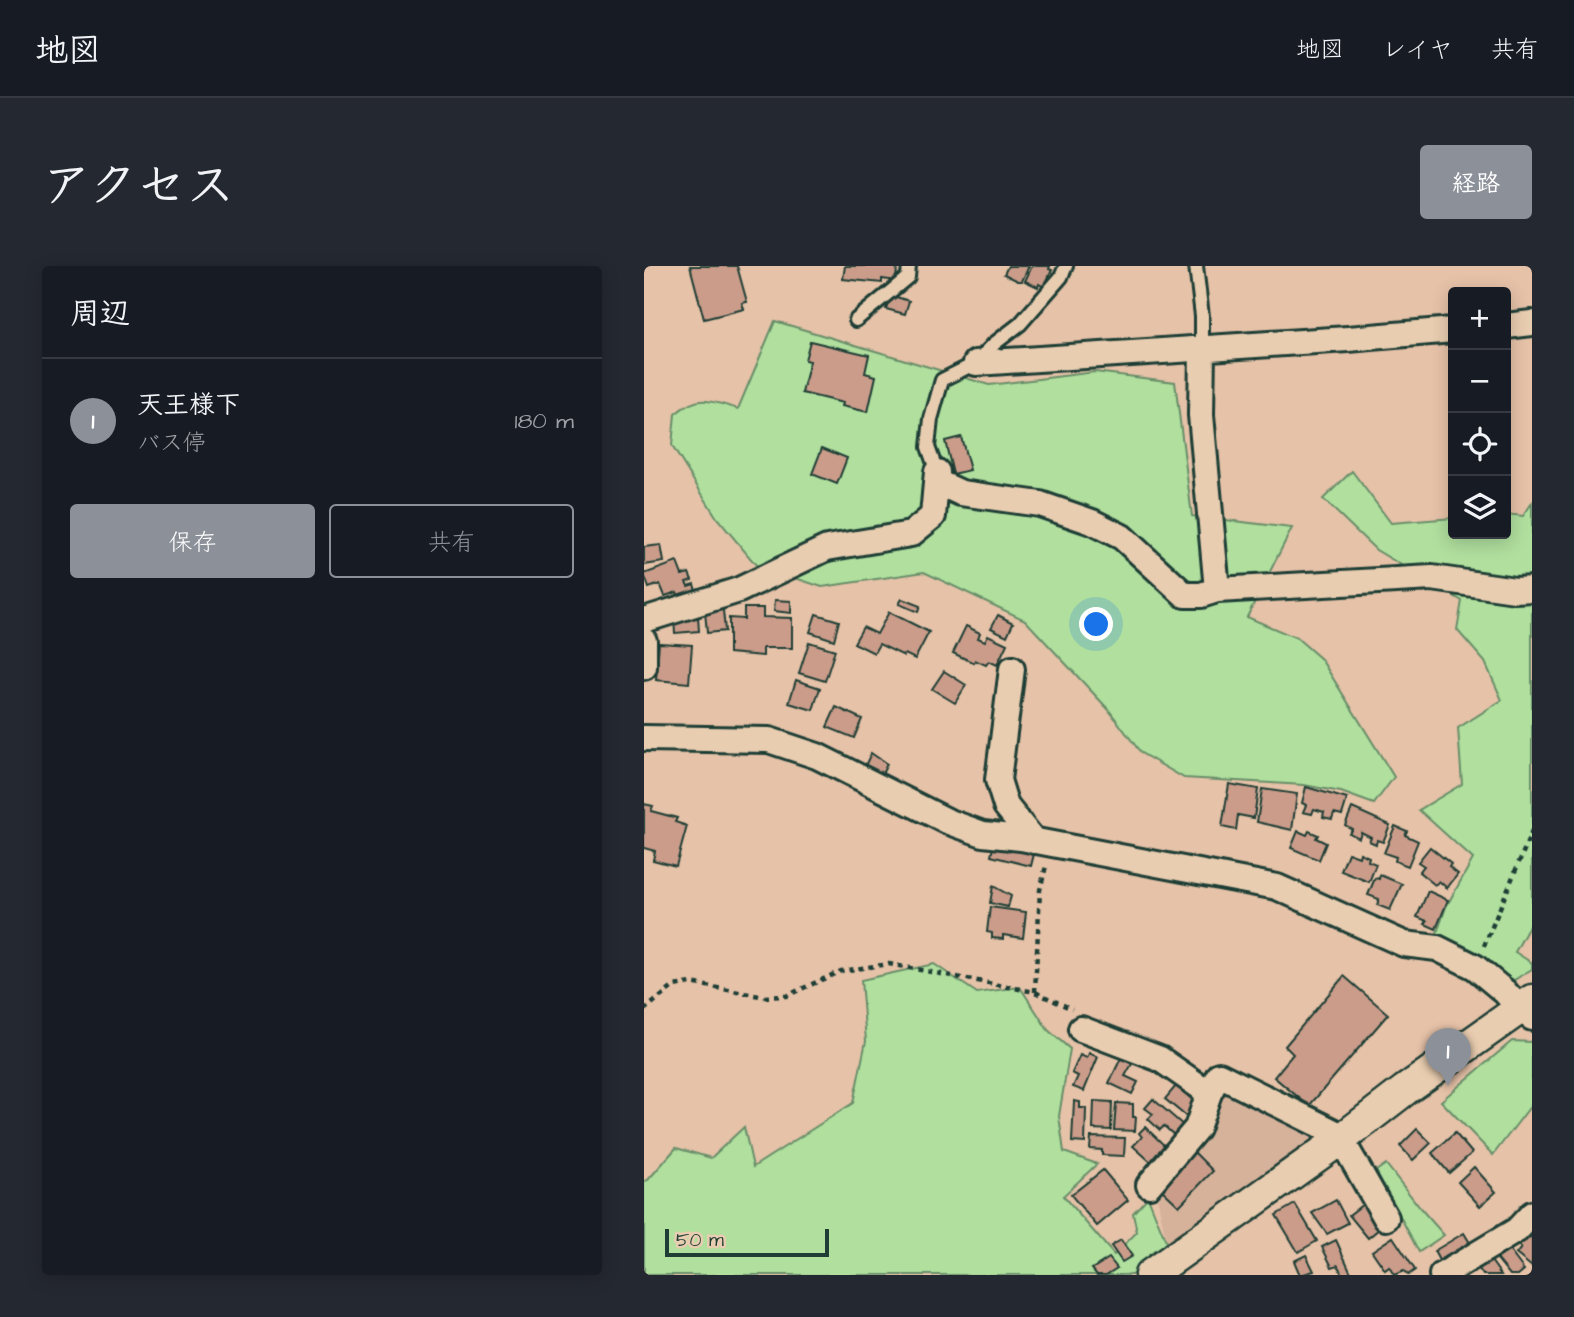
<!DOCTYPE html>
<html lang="ja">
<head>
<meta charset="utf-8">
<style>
	:root { --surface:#171b24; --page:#242831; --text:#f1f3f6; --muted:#9ea1a6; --line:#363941; --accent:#8c9099 }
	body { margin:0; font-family:"Architects Daughter","Klee One",sans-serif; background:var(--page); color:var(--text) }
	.controls { position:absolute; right:21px; top:21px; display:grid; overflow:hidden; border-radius:7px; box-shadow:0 4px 18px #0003 }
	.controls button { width:63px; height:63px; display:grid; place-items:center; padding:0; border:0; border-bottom:2px solid var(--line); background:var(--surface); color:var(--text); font:35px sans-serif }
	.scale { position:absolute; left:21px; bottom:18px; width:164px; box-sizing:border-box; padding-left:7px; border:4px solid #1f3d34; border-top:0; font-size:19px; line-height:24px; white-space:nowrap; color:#1f3d34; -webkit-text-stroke:5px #e9cdb0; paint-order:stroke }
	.you { position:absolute; left:453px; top:359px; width:24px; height:24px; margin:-18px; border:5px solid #fff; border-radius:50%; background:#1a73e8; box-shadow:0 0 0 10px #1a73e833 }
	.badge { display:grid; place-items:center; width:46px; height:46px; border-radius:50%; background:var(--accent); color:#fff; font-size:23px; font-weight:700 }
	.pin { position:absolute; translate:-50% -58px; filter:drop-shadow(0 2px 4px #0008) }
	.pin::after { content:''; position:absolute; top:37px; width:24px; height:21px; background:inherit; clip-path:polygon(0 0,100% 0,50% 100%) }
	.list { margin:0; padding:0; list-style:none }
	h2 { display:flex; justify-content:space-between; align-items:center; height:91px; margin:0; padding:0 28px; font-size:30px }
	h2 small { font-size:23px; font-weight:400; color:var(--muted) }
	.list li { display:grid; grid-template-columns:46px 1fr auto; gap:21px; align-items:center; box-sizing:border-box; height:126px; padding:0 28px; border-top:2px solid var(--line) }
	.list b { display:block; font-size:26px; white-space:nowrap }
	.list p { margin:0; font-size:23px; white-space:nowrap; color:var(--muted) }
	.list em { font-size:23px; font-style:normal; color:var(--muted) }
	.actions { display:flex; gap:14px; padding:21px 28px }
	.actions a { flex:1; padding:16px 0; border:2px solid var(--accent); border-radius:7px; text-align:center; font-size:24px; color:var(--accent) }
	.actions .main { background:var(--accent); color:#fff }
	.icon { flex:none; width:38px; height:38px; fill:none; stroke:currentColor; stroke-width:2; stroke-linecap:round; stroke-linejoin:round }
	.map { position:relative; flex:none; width:888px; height:1009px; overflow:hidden; border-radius:7px }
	header { display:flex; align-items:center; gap:42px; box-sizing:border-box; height:98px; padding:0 35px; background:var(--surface); border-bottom:2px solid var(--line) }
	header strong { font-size:33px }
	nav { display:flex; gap:38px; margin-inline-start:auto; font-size:24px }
	.intro { display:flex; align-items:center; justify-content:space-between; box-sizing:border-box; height:168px; padding:0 42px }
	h1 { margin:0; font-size:49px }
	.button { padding:18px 32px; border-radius:7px; background:var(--accent); color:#fff; font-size:24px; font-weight:700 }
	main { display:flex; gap:42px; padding:0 42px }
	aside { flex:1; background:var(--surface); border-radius:7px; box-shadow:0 4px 18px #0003 }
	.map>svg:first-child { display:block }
</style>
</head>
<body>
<header>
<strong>地図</strong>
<nav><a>地図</a><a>レイヤ</a><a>共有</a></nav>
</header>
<div class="intro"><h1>アクセス</h1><a class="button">経路</a></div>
<main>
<aside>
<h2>周辺<small></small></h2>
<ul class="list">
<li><span class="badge">1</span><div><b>天王様下</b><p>バス停</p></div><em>180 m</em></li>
</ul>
<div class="actions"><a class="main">保存</a><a>共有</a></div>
</aside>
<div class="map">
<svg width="888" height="1009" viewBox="0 0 888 1009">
	<rect width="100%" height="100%" fill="#e6c2a8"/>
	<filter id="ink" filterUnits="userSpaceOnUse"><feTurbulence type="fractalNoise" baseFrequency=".0143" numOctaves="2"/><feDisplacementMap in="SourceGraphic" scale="14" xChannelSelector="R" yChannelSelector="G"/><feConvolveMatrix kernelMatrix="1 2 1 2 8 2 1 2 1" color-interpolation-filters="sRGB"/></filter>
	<g filter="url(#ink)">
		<polygon fill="#d6b29b" points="581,821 678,871 524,984 511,920"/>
		<g fill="#b0df9e" stroke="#688e69" stroke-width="2">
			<path d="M131,55l214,64 106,-13 80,10 17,134 100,12 -45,89 50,21 24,21 73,118 -20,27 -33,-12 -37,-7 -120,-7 -43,-25 -33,-44 -83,-89 -101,-48 -102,15 -66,-22 -39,-47 -45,-72 3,-32c23,-20 35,-14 63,-5z"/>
			<polygon points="708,205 747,257 809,252 809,268 862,268 862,248 879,250 888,237 888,655 871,686 888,697 888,703 870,714 791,673 802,641 829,593 775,544 818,518 814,462 858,434 841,396 813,364 818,335 732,284 679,233"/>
			<polygon points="290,698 333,727 376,721 404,764 426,783 415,850 420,886 453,898 419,930 470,989 493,966 489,947 504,931 522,976 503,999 487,1009 0,1009 0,915 4,914 32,882 67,892 100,861 109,901 209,837 222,775 217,714"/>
			<polygon points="868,775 888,776 888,838 849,889 797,835"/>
			<polygon points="742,898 777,943 800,969 775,986 732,905"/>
		</g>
		<g fill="#cb9c8a" stroke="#1f3d34" stroke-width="2">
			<polygon points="46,0 93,0 103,36 98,37 100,43 60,53"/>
			<polygon points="201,0 253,0 252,15 238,13 238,17 199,13"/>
			<polygon points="364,0 385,0 378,15 374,15 360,8"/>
			<polygon points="388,0 406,0 405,3 408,4 400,21 395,18 394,21 381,15"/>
			<polygon points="246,29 265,35 261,48 242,43"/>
			<polygon points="166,75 225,89 221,107 232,110 224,146 198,140 199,137 158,127 166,95 161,94"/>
			<polygon points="317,171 326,204 309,208 301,175"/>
			<polygon points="178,182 203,192 193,218 168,208"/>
			<polygon points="17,279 20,296 0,299 0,281"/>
			<polygon points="33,296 38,309 45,307 48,314 42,316 44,320 50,318 53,328 36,334 33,326 21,330 16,318 5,322 0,308"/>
			<polygon points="258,333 276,340 274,346 255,338"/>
			<polygon points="131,334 147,335 147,347 130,345"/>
			<polygon points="100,342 119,342 119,351 148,352 148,382 119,382 119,390 85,387 85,352 100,353"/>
			<polygon points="79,344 81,365 63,367 61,346"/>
			<polygon points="245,346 285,366 271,393 261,388 260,390 235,378 230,387 210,377 219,361 233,368"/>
			<polygon points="172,348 195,355 190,374 166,366"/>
			<polygon points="354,349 369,357 363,370 347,362"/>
			<polygon points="54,351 55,365 31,367 30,353"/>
			<polygon points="322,360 336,367 334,372 341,375 344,369 363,378 353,399 345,395 342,399 331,394 330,397 309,387"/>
			<polygon points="165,376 191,384 181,415 155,407"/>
			<polygon points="15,377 48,379 45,417 12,414"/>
			<polygon points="300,405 322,419 311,437 288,423"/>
			<polygon points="152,414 176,422 169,444 145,437"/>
			<polygon points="192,441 218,453 210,472 183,461"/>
			<polygon points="227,487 243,498 237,510 220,502"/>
			<polygon points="585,518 614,523 610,552 594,549 592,564 578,561"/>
			<polygon points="662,521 703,533 698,549 690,547 688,553 679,551 680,546 670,543 668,548 659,546 662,539 658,537"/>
			<polygon points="618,523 653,528 648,564 613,556"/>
			<polygon points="0,538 9,540 7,545 33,552 31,556 43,560 32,600 9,594 11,585 0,582"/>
			<polygon points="708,542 746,559 739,576 733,574 732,578 725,575 727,571 717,566 715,572 705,567 708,563 701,559"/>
			<polygon points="751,560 763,565 761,569 774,575 764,600 751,595 752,591 740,587"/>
			<polygon points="654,565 663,569 665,565 674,569 672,572 682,577 675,594 647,582"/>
			<polygon points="350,577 390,588 387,600 347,590"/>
			<polygon points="786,581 807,598 805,601 814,608 803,622 795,615 791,619 775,606 780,600 774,596"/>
			<polygon points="704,587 715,591 716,587 725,591 724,595 732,598 725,616 697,605"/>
			<polygon points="736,609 758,618 746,644 733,639 735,633 724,629 731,612 735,613"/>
			<polygon points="349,620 367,630 364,641 346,637"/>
			<polygon points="784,625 804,634 792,663 781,658 783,655 773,651"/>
			<polygon points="346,641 382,646 379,672 359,669 359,673 348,672 348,667 343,666"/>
			<polygon points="700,710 744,748 665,840 630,811 649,788 641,780"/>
			<polygon points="445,787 454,791 440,825 429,821 434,810 428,807 436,789 443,792"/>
			<polygon points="477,792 488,798 481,810 494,816 488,828 465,817"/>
			<polygon points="532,820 551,836 545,843 549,846 544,852 521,833"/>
			<polygon points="509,833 540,860 531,870 520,860 516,864 504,853 509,848 501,842"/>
			<polygon points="430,835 436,836 436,842 442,842 441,877 428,876"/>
			<polygon points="450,835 468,836 467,864 449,863"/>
			<polygon points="472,837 489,838 489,851 492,851 491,865 470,864"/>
			<polygon points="501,861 522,881 508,897 489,880 498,871 495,867"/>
			<polygon points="773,863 787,877 769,894 756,880"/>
			<polygon points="811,867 828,887 805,907 788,887"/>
			<polygon points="447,871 481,872 480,890 458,889 458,884 446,883"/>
			<polygon points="550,886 569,905 535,940 516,922"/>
			<polygon points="830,901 852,926 836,940 814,916"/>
			<polygon points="459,904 484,934 453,960 427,929"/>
			<polygon points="692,934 704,957 683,968 668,947"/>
			<polygon points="723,935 741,958 724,972 705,949"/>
			<polygon points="651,938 673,975 654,986 632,949"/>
			<polygon points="820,967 829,982 798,1000 790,985"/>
			<polygon points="883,968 888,972 888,1001 872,988 877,982 874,979"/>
			<polygon points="749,971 771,1004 764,1009 760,1005 750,1009 745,1001 741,1004 728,985"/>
			<polygon points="477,974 488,990 478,996 467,980"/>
			<polygon points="692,974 708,1009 698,1009 694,999 688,1001 678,981"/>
			<polygon points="865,984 880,1004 874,1009 866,1009 853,993"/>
			<polygon points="662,989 670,1005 656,1009 650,995"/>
			<polygon points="465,992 473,1002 462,1009 453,1009 448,1003"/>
			<polygon points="845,992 857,1009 839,1009 833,1000"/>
		</g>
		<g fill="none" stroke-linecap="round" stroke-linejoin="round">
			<g stroke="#1f3d34" stroke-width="18">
				<g id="service">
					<polyline points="552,0 558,50 558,83"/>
					<polyline points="212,54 264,11 265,0"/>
					<polyline points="293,206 284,181 287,153 298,114 332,97 350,78 376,58 417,11 422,0"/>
				</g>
			</g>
			<g stroke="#1f3d34" stroke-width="30">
				<g id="minor">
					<polyline points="862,60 888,57"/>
					<polyline points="558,83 557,149 573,324"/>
					<polyline points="332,97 704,73 809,64"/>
					<polyline points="293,216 317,227 396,238 448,256 478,271 541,329 557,329 573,324 788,312 871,324 888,323"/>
					<polyline points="0,354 95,324 183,282 267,268 289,250 293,206"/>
					<polyline points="0,375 0,401"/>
					<polyline points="368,403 354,514 362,540 390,575"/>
					<polyline points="0,472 125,474 173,490 303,555 339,568 377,572 633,621 760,678 793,682 831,701 861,726 876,743 888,752"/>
					<polyline points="437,763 516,793 565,827"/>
					<polyline points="697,873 742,952"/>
					<polyline points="505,919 553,862 565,827 575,809 700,871"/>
					<polyline points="798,1009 873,964 888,948"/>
				</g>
			</g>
			<g stroke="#1f3d34" stroke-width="35">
				<polyline id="tertiary" points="506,1009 700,871 761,824 888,734"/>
			</g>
			<g stroke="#1f3d34" stroke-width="4.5" stroke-dasharray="5 5" stroke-linecap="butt">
				<polyline points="840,680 888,565"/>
				<polyline points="391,726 396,624 402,600"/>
				<polyline points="0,744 30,720 47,717 121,731 142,730 197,705 245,698 391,726 428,743"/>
			</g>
			<use href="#service" stroke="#e9cdb0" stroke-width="12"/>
			<use href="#minor" stroke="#e9cdb0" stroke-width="24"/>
			<use href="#tertiary" stroke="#e9cdb0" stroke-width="30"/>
		</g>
	</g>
</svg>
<div class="controls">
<button>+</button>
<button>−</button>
<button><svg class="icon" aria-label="locate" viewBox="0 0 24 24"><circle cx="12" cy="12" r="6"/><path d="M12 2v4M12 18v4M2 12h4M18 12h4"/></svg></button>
<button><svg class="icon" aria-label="layers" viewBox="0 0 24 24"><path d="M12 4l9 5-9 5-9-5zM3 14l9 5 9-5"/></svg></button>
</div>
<div class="scale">50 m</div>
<div class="you"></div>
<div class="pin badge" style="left:804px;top:820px">1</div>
</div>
</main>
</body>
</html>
